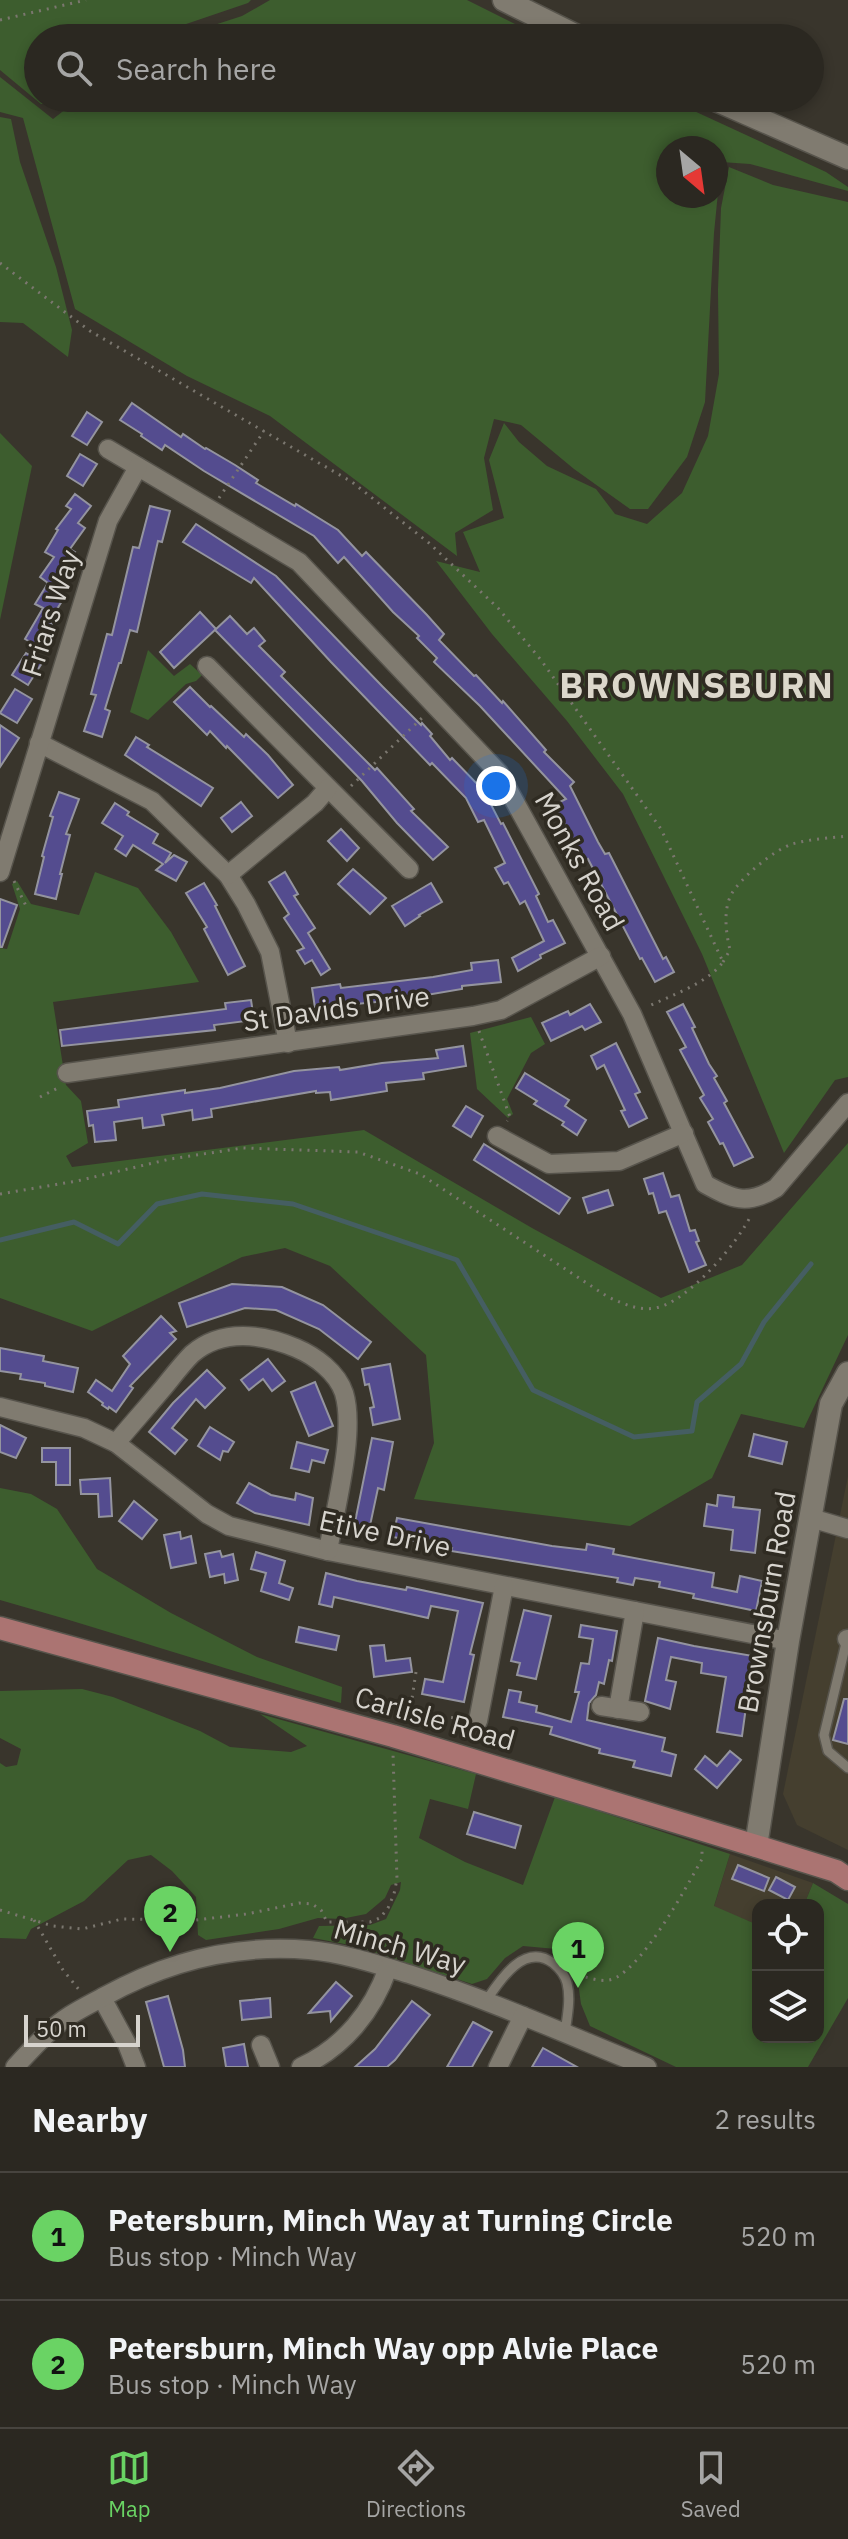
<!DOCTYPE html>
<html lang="en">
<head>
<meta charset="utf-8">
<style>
	:root { --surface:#2b2821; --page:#37342e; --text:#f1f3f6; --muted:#a6a6a5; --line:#47443f; --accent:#6ad364 }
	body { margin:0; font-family:"IBM Plex Sans",sans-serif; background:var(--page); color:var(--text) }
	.controls { position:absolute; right:24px; bottom:24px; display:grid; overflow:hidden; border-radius:16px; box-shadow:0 4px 12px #0003 }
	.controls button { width:72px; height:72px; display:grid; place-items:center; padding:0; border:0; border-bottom:2px solid var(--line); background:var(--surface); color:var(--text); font:40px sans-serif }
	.compass { position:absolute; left:656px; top:136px; width:72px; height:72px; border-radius:50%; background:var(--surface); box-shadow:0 4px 12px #0003; rotate:151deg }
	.scale { position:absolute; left:24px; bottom:20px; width:116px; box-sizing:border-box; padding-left:8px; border:4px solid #d7d4ce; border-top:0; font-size:22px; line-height:28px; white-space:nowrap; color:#d7d4ce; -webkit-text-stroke:6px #2f2b22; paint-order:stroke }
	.you { position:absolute; left:496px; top:786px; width:28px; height:28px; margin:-20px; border:6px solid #fff; border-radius:50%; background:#1a73e8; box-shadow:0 0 0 12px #1a73e833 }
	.badge { display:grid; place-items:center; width:52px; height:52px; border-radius:50%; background:var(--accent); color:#111; font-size:26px; font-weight:700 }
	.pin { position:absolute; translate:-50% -66px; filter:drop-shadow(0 2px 4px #0008) }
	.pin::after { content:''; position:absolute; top:42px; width:28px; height:24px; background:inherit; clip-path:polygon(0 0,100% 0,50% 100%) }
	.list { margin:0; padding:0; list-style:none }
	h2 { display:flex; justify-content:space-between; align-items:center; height:104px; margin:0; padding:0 32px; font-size:34px }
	h2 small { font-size:26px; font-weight:400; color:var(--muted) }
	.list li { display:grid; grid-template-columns:52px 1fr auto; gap:24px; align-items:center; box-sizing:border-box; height:128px; padding:0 32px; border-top:2px solid var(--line) }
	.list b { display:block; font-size:30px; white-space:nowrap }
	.list p { margin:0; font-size:26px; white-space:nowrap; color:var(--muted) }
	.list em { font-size:26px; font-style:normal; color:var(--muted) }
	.icon { flex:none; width:44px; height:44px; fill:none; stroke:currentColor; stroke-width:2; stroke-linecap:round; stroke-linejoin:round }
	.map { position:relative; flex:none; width:848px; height:2067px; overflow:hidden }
	.search { position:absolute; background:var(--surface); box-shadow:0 4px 12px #0003; left:24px; right:24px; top:24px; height:88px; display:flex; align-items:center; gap:20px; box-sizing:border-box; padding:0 28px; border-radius:44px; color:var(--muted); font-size:30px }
	.sheet { height:360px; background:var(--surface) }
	nav { display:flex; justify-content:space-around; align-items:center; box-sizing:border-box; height:112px; border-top:2px solid var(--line); background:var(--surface); font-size:22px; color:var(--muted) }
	nav a { display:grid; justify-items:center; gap:4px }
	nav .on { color:var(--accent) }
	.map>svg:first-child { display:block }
</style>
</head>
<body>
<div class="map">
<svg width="848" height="2067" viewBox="0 0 848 2067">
	<rect width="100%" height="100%" fill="#39352c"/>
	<g fill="#453f2f">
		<polygon points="848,1476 848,1850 797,1825 783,1794"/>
		<polygon points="730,1854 813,1883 804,1905 758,1905 758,1925 714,1907"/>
	</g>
	<g fill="#3d5d2e" fill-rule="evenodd">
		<polygon points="0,0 251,0 248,3 145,38 38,38 38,98 66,98 60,104 41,104 0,70"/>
		<polygon points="270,0 467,0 543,38 174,38 242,16"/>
		<path d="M0,77l53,42 27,-21h586l160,74 22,15v4l-98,-27 -29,-2 -7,71 -9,169 -18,55 -39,52h-18l-56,-40 -53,-44 -27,-6 -10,39 9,52 -38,23 2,23 -187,-140 -83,-40 -112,-67 -52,-191 -23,-6zM668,148h48v48h-48z"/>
		<polygon points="0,117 11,119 20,162 56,267 72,330 68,357 23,323 0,322"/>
		<polygon points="729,167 773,185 848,202 848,1077 835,1080 784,1153 702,954 623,794 567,721 492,634 436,561 480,572 463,532 504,518 489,460 504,423 519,442 547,466 596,489 615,514 647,524 682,493 708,436 719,374 718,290 721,208"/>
		<polygon points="0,433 32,466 0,620"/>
		<polygon points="148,650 174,676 190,664 202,675 196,681 186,684 148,720 130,712"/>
		<polygon points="95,872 138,888 171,932 199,982 53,1002 66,1085 81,1101 88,1143 66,1156 72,1167 364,1130 532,1228 661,1298 742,1265 848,1143 848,1335 804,1428 741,1414 712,1478 630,1526 414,1499 434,1443 426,1355 330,1266 285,1248 242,1257 92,1331 0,1298 0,948 7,949 20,909 12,884 17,881 31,904 79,915"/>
		<polygon points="531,1017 545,1044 531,1053 507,1099 513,1114 508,1118 477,1089 470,1033"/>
		<path d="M0,1488l31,6 26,15 40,60 74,44 86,44 85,30 -1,16c-114,-33 -227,-71 -341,-103z"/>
		<polygon points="82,1689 113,1697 200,1731 230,1747 291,1752 307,1746 260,1714 476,1774 468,1809 430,1799 419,1838 465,1862 523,1885 555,1797 730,1854 714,1906 758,1925 758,2037 818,2037 818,1905 804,1905 813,1883 848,1904 848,1998 808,2067 676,2067 590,2026 581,2004 576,1967 556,1949 523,1946 505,1958 487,1979 472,1984 355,1946 313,1938 319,1926 370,1925 386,1919 400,1890 401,1882 391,1885 385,1898 366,1914 341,1919 318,1918 279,1929 206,1940 198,1935 196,1897 172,1871 151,1855 128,1860 84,1901 31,1929 26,1939 0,1938 0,1763 6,1767 17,1765 21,1749 0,1738 0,1691"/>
	</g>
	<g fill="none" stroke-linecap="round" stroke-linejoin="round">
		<polyline stroke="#455e62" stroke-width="5" points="0,1240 74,1222 118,1244 157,1204 202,1194 293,1204 457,1260 533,1390 634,1437 692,1431 697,1402 741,1364 764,1322 811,1264"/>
	</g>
	<g fill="#544c8f" stroke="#94949f" stroke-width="2">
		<polygon points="132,403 181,437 183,434 205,449 206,448 235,465 258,480 256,483 295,506 296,504 338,530 362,556 366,552 427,615 444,634 439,640 474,676 476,675 502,703 503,701 546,750 544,752 574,782 570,786 598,842 605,854 609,853 663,959 666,957 674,972 655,982 642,958 640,959 588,859 585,861 554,805 566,799 480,706 434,662 437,658 417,638 419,636 393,612 344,557 338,563 314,536 204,471 165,445 162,450 141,436 142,434 120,420"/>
		<polygon points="87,412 102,422 87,445 72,436"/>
		<polygon points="80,454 97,464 83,486 67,476"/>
		<polygon points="75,494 91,506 78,523 85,528 70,549 75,552 64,572 69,576 55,597 62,601 49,622 53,624 39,647 25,639 43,608 35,604 48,583 40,577 54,557 45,552 58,530 56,529 71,509 66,506"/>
		<polygon points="150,506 170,511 162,542 158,541 137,632 130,630 121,663 119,663 105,709 110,711 102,737 84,731 96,695 91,694 107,634 112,635 133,547 139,548"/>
		<polygon points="196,524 276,576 382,686 421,725 422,723 432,734 430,736 450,760 452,758 484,791 501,824 503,823 539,894 536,896 548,922 553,920 565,943 540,955 541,958 518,971 512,958 544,941 525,901 520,904 508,882 504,884 495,868 505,863 484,820 478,822 466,798 432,763 430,765 331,662 254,578 251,583 183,542"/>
		<polygon points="200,612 216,629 174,668 160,652"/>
		<polygon points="230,616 247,634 254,628 265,641 259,646 285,672 281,676 375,770 377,768 414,809 411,811 448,847 433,860 397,823 362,781 215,630"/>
		<polygon points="26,653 42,663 28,685 12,675"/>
		<polygon points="190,687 210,707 211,706 244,737 246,734 268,755 293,785 278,798 227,746 226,748 210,731 207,735 174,702"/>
		<polygon points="15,689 32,699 17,723 0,713"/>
		<polygon points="0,725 19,738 0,767"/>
		<polygon points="136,737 149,745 147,747 213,788 201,806 125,755"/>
		<polygon points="59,792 79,799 66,834 70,835 60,874 62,874 56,899 35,894 44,857 42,856 53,817 50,816"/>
		<polygon points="241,802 252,816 232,832 221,818"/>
		<polygon points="115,803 129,812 127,815 158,834 153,843 171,853 165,863 174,855 187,862 176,881 156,870 163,864 133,845 126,856 115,849 123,836 102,823"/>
		<polygon points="341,829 359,848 347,861 328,841"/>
		<polygon points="353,869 386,898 370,914 338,884"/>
		<polygon points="285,872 298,894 294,896 315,928 308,933 330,969 321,975 312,960 305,964 297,951 304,948 284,918 289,914 269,882"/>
		<polygon points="204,883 217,905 215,906 245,966 228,975 204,929 207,927 186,893"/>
		<polygon points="431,883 442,902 419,915 420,916 405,926 392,906"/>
		<polygon points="0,899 17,905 2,947 0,947"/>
		<polygon points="498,960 501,982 462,986 462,989 397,1000 315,1008 312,988 340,984 341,988 433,977 472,970 471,963"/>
		<polygon points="251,1000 254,1020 214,1025 215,1030 62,1046 60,1030 226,1009 225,1003"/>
		<polygon points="590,1004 601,1022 585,1030 582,1026 551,1041 542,1023 568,1011 570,1015"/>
		<polygon points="683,1004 695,1027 692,1028 709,1064 717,1076 714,1078 727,1101 724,1103 753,1157 734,1166 723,1143 720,1144 708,1122 713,1119 700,1098 704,1095 680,1050 686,1047 667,1012"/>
		<polygon points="616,1043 640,1092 635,1094 647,1118 629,1127 621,1111 625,1110 604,1065 597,1069 591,1056"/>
		<polygon points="463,1046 466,1066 423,1073 424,1079 386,1083 387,1091 331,1100 330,1092 316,1093 316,1091 211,1109 212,1117 193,1120 192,1110 162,1115 164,1125 143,1128 142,1118 114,1122 116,1140 95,1142 93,1125 89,1126 87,1111 119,1107 118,1100 185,1090 185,1093 220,1088 294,1071 339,1067 340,1070 382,1063 438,1058 436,1050"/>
		<polygon points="525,1073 569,1100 565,1106 586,1120 577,1135 562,1125 564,1122 534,1104 537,1101 516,1088"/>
		<polygon points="466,1106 483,1116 471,1137 453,1126"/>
		<polygon points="484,1144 570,1198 559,1214 474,1160"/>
		<polygon points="663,1173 671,1197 679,1195 690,1231 695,1230 699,1241 696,1242 706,1265 689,1272 666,1211 659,1213 653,1193 649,1194 644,1179"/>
		<polygon points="608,1190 613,1205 588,1213 583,1198"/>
		<polygon points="232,1284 282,1287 323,1305 371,1342 358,1359 319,1329 276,1310 245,1308 187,1327 179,1303"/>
		<polygon points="161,1316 176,1331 170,1333 176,1339 130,1386 133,1388 116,1412 109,1407 108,1409 102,1405 103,1403 88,1392 96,1380 112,1391 130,1364 123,1356"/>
		<polygon points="0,1348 44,1356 43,1361 78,1368 73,1392 45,1386 45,1383 20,1379 21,1374 0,1371"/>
		<polygon points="268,1359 285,1381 272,1391 263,1379 249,1390 241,1380"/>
		<polygon points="390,1364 400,1419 373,1425 370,1408 374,1407 369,1384 365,1385 362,1369"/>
		<polygon points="207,1370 225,1388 205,1408 196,1399 172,1428 187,1440 175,1454 149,1432 173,1403"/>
		<polygon points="315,1382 333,1426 309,1436 291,1392"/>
		<polygon points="0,1425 26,1438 16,1458 0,1452"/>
		<polygon points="210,1427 234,1442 228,1452 223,1451 220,1460 198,1446"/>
		<polygon points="754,1434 787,1442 782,1464 749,1456"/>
		<polygon points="372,1438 393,1442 384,1490 378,1488 368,1535 353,1532"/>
		<polygon points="297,1442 328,1450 324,1463 312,1460 309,1472 291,1468"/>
		<polygon points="42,1448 70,1448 70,1485 56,1485 56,1462 42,1462"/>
		<polygon points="110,1478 112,1516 99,1517 98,1494 81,1494 80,1480"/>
		<polygon points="249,1483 271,1495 295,1500 296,1493 313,1498 309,1525 255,1513 237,1503"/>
		<polygon points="718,1495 734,1497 733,1507 760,1510 755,1553 731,1550 733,1530 704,1526 707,1504 717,1506"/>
		<polygon points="134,1501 157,1520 142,1539 119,1521"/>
		<polygon points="397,1518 552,1546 586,1550 587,1544 614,1549 613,1554 714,1573 712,1587 737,1592 740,1576 762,1581 756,1611 693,1598 694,1594 659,1587 660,1582 635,1578 633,1585 617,1582 618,1578 451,1551 452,1548 393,1537"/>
		<polygon points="180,1532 181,1539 191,1536 196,1563 171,1568 164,1535"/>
		<polygon points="220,1551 222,1557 233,1554 238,1580 225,1583 224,1574 210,1577 205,1554"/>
		<polygon points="256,1552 285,1561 279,1583 293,1588 289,1600 261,1591 266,1573 251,1569"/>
		<polygon points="326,1573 357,1581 406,1590 407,1587 483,1603 470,1654 474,1655 464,1702 422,1694 425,1679 443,1682 458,1611 431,1606 428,1618 334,1597 332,1607 319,1604"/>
		<polygon points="524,1610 551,1616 536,1679 517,1675 520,1663 511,1661"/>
		<polygon points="581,1625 617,1631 612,1661 609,1660 604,1684 599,1682 596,1695 589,1703 587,1720 665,1738 662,1751 676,1755 671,1776 633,1767 635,1761 599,1753 600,1749 550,1734 552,1727 503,1717 509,1690 521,1692 519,1702 537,1706 536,1712 571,1722 579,1692 575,1692 581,1663 589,1664 593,1639 579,1637"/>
		<polygon points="299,1627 339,1636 336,1650 296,1642"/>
		<polygon points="658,1638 694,1646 753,1656 742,1736 717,1732 726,1677 701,1673 702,1663 671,1657 666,1680 676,1682 670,1709 645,1701"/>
		<polygon points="384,1645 386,1661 410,1658 412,1672 374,1677 370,1646"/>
		<polygon points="844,1699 848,1699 848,1744 833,1740"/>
		<polygon points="730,1751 741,1760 717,1788 695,1769 705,1756 717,1766"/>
		<polygon points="474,1812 521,1826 515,1848 467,1834"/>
		<polygon points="738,1865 769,1878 764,1891 732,1879"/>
		<polygon points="776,1877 795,1887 788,1900 769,1890"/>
		<polygon points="336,1982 352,1996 331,2021 330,2011 309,2013"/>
		<polygon points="168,1996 183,2050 185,2067 164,2067 146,2002"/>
		<polygon points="270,1998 271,2017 242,2020 240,2001"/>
		<polygon points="412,2001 430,2015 395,2060 387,2067 355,2067 375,2049"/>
		<polygon points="473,2022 492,2032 477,2058 472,2067 447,2067"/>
		<polygon points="244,2044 248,2067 226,2067 223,2048"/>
		<polygon points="543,2048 577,2067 532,2067"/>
	</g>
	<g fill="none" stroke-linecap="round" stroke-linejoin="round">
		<g stroke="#57544c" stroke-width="12">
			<g id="service">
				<polyline points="847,1639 824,1735 828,1751 848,1768"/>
				<path d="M486,2001c14,-21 38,-59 67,-38 6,5 12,12 14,20 4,16 0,34 -2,50"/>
			</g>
		</g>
		<g stroke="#57544c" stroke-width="21">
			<g id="minor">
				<path d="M108,449l191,113 200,211 133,241 73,170c27,15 42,22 71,4l72,-85"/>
				<polyline points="207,666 409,869"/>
				<polyline points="39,743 152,801 228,875 246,904 270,952 288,1043"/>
				<polyline points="0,872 108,521 138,467"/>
				<polyline points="228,875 315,803 328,788"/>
				<polyline points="67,1073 473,1016 501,1010 601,956"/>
				<polyline points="497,1136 549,1164 619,1161 684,1133"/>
				<polyline points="0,1407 84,1428 116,1443 207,1514 229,1526 328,1551 788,1641"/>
				<path d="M116,1443c16,-19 32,-37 48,-56 9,-11 18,-23 28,-33 30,-26 71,-20 104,-6 19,8 41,24 48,45 12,39 -9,116 -16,158"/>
				<polyline points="811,1518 848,1529"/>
				<polyline points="847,1639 848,1639"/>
				<polyline points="601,1706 640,1712"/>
				<polyline points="618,1709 635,1611"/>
				<polyline points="478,1721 504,1586"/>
				<polyline points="102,1998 127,2044 136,2067"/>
				<polyline points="261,2045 270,2067"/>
				<path d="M15,2067c11,-12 22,-24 34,-35 16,-16 36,-25 56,-36 63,-35 131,-52 204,-46 34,3 67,14 100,24 81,26 159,61 238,93"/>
				<path d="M301,2067c43,-20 72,-56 87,-99"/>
				<polyline points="498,2067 523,2016"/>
			</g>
		</g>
		<g stroke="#57544c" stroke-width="25">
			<g id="secondary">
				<polyline points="504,0 581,38"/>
				<polyline points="711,98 848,158"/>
				<polyline points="756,1846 788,1641 831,1404 848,1373"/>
			</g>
		</g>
		<g stroke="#57544c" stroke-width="25">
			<polyline id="primary" points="0,1628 393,1736 756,1846 836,1871 848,1879"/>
		</g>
		<g stroke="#7b776f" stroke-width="3" stroke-dasharray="2 6" stroke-linecap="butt">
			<polyline points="0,20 86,0"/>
			<path d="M0,263l90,68 262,151 77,61 69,65 43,52 120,169 62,133c-16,22 -52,33 -76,45"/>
			<polyline points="219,498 264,431"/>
			<polyline points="351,786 424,716"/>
			<polyline points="14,881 26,906"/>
			<path d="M723,962l7,-12c-4,-17 -7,-39 1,-55 9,-17 43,-45 61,-51 18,-5 38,-6 56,-8"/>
			<polyline points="479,1031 510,1117 507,1121"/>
			<polyline points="40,1097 58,1088"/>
			<path d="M0,1194l77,-13 93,-22 73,-11 115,4 62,22 188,123c16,7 30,14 47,11 32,-5 83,-65 96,-93"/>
			<polyline points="416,1672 411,1705 413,1713 463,1719"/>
			<polyline points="0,1910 53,1926 82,1929 122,1919 196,1920 247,1914 299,1903 312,1904 321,1910 327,1922 370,1922 380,1918 388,1908 394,1894 397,1879 393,1754"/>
			<polyline points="34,1920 63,1970 80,1991"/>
			<path d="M578,1975c9,2 21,7 31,5 30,-5 78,-94 93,-121v-10"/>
		</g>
		<use href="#service" stroke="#807b70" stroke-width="9"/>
		<use href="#minor" stroke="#807b70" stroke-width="18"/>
		<use href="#secondary" stroke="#807b70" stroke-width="22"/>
		<use href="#primary" stroke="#ab7472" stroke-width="22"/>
	</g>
	<g text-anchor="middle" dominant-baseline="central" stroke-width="7" stroke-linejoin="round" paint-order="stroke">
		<g font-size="28" fill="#d7d4ce" stroke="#2f2b22">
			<text transform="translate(50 613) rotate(-72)">Friars Way</text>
			<text transform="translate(580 861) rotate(61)">Monks Road</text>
			<text transform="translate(336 1008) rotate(-8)">St Davids Drive</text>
			<text transform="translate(385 1533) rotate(12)">Etive Drive</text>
			<text transform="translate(766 1602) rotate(-80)">Brownsburn Road</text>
			<text transform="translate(435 1718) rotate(16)">Carlisle Road</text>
			<text transform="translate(400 1946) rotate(16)">Minch Way</text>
		</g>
		<g font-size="36" font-weight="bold" letter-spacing="2" fill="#dcd7cb" stroke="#2f2b22">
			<text x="697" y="684">BROWNSBURN</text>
		</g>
	</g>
</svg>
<div class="controls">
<button><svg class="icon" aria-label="locate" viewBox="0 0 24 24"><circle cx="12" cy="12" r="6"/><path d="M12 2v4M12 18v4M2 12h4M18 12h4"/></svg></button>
<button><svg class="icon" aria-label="layers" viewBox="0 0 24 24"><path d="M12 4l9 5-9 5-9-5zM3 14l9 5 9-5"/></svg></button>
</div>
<svg class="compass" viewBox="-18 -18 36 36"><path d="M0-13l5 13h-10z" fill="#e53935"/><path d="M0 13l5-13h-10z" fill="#a6a6a5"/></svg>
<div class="scale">50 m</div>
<div class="you"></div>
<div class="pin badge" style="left:578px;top:1988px">1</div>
<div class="pin badge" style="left:170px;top:1952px">2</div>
<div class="search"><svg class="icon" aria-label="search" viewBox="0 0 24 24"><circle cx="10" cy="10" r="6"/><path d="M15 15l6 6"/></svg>Search here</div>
</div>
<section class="sheet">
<h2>Nearby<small>2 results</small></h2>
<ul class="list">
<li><span class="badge">1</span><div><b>Petersburn, Minch Way at Turning Circle</b><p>Bus stop · Minch Way</p></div><em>520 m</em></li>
<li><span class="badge">2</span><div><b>Petersburn, Minch Way opp Alvie Place</b><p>Bus stop · Minch Way</p></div><em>520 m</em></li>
</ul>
</section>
<nav>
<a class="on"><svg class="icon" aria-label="map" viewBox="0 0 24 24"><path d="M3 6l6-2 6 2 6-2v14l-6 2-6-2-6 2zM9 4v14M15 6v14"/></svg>Map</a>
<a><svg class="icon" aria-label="directions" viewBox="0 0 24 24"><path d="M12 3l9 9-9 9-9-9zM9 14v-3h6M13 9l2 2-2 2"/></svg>Directions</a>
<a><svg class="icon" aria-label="saved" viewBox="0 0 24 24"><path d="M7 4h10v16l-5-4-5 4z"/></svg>Saved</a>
</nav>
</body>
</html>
